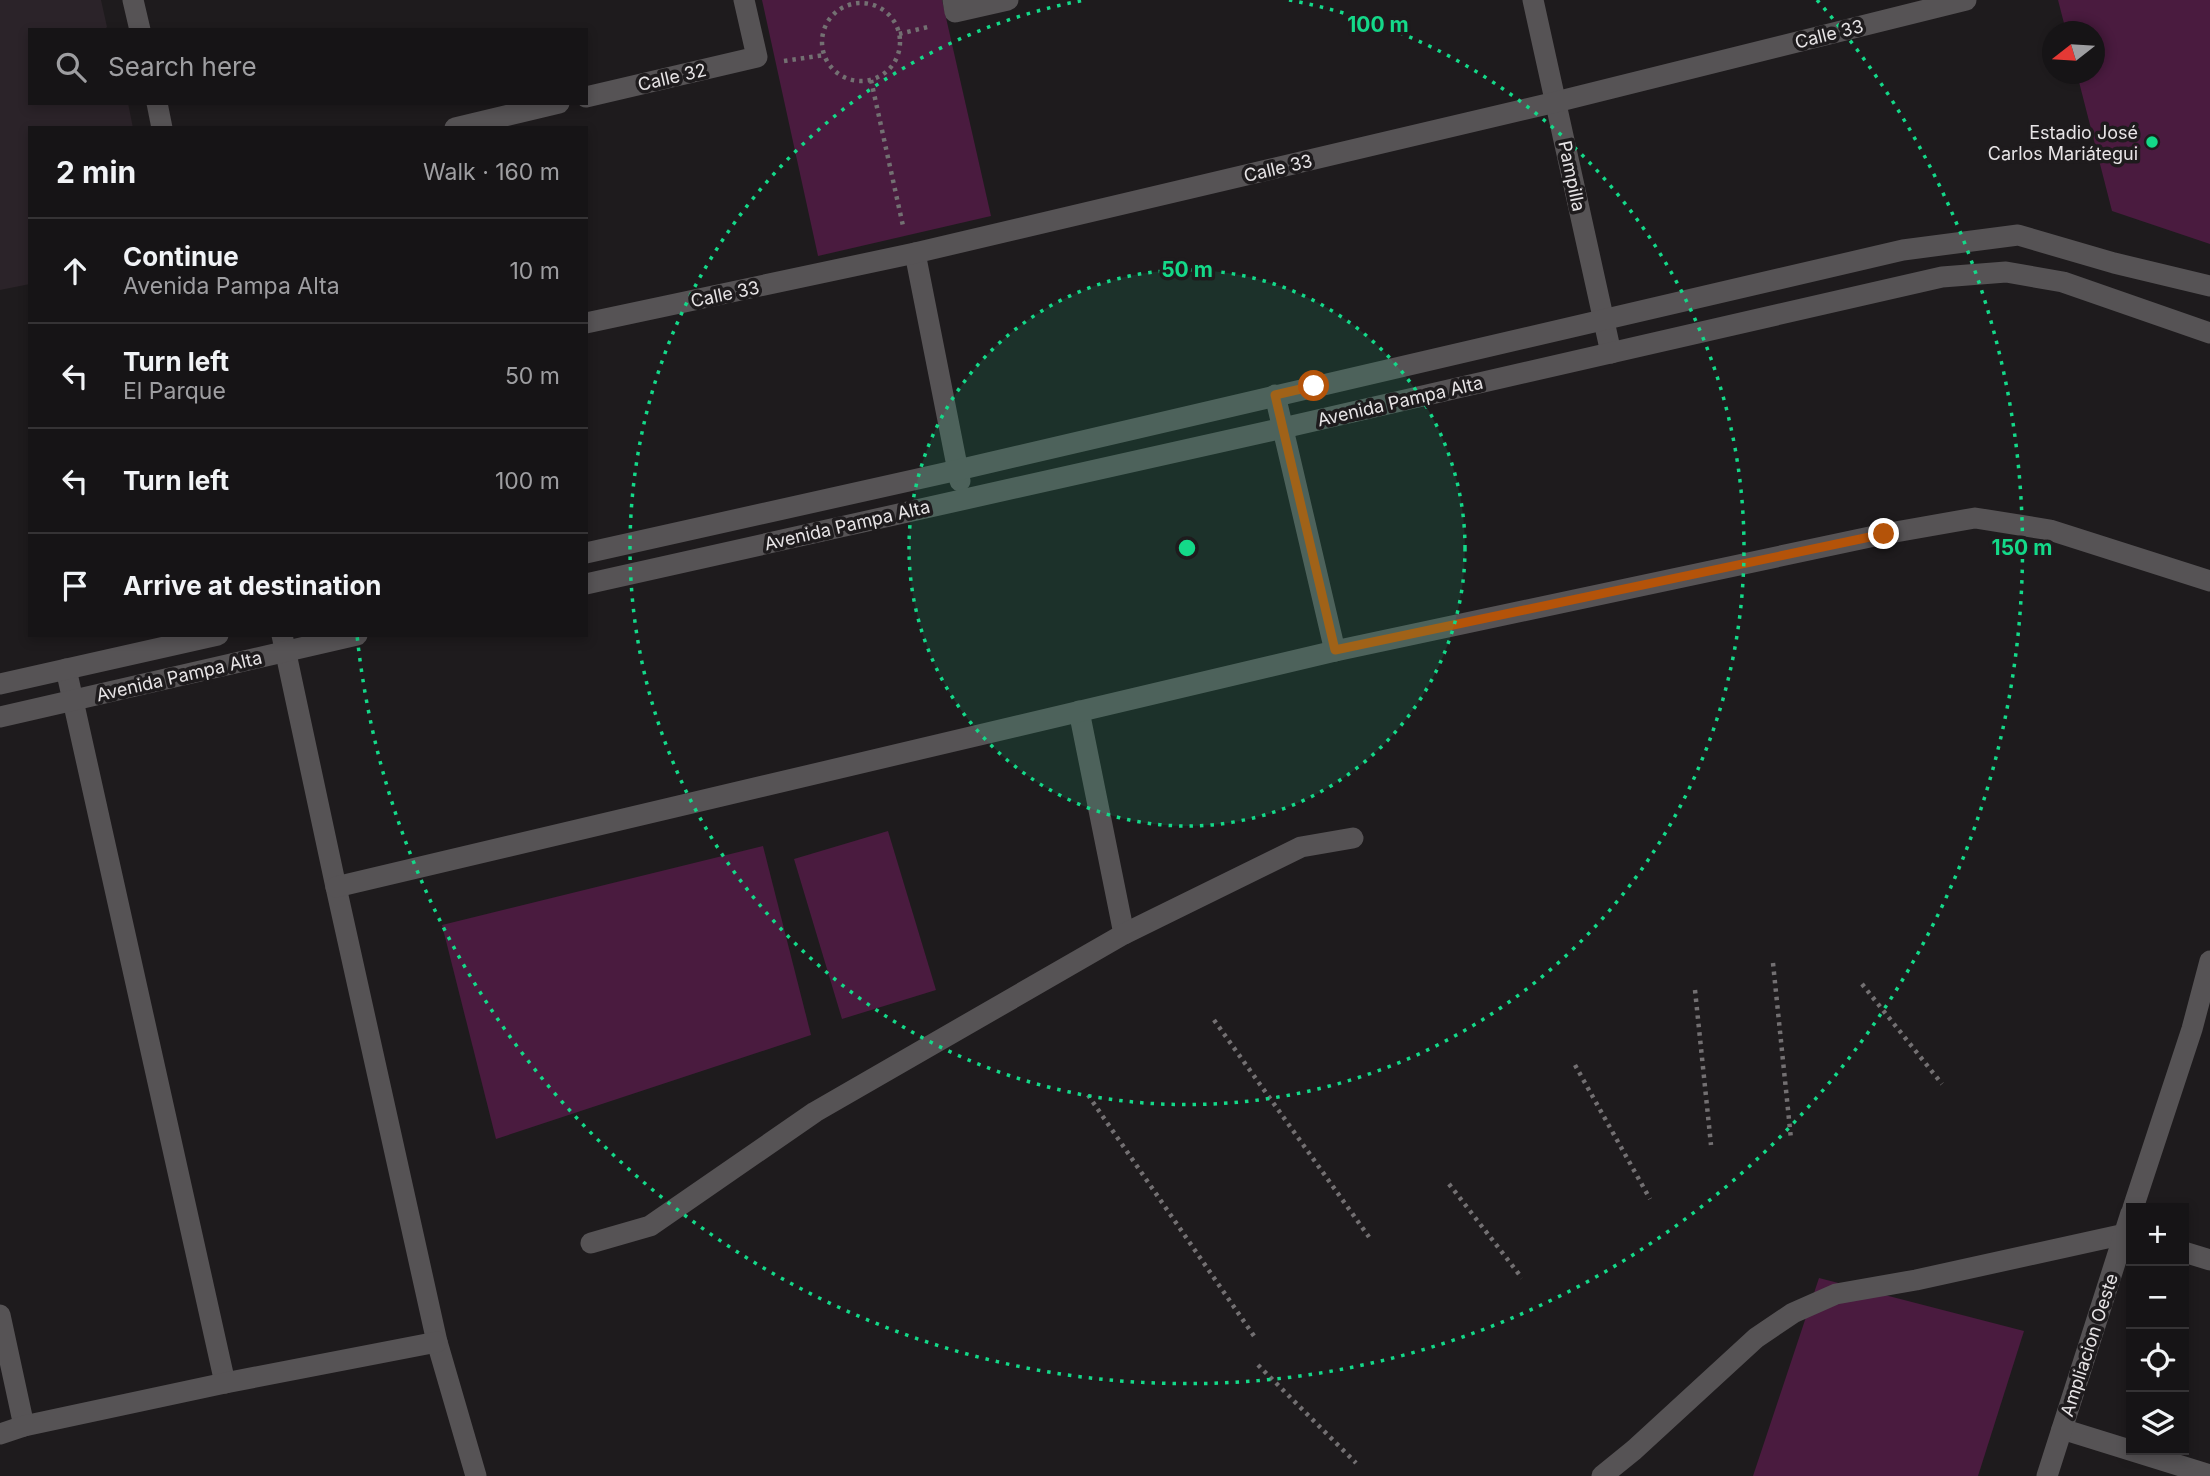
<!DOCTYPE html>
<html lang="en">
<head>
<meta charset="utf-8">
<style>
	:root { --surface:#161416; --page:#232123; --text:#f1f3f6; --muted:#9e9ea1; --line:#353335 }
	body { margin:0; font-family:Inter,sans-serif; background:var(--page); color:var(--text) }
	.controls { position:absolute; right:21px; bottom:21px; display:grid; overflow:hidden; border-radius:0px; box-shadow:0 4px 10px #0003 }
	.controls button { width:63px; height:63px; display:grid; place-items:center; padding:0; border:0; border-bottom:2px solid var(--line); background:var(--surface); color:var(--text); font:35px sans-serif }
	.compass { position:absolute; left:2042px; top:21px; width:63px; height:63px; border-radius:50%; background:var(--surface); box-shadow:0 4px 10px #0003; rotate:253deg }
	.stop { position:absolute; width:21px; height:21px; margin:-16px; border:5px solid #b45309; border-radius:50%; background:#fff }
	.stop.end { background:#b45309; border-color:#fff; box-shadow:0 2px 7px #0008 }
	.list { margin:0; padding:0; list-style:none }
	h2 { display:flex; justify-content:space-between; align-items:center; height:91px; margin:0; padding:0 28px; font-size:30px }
	h2 small { font-size:23px; font-weight:400; color:var(--muted) }
	.list li { display:grid; grid-template-columns:46px 1fr auto; gap:21px; align-items:center; box-sizing:border-box; height:105px; padding:0 28px; border-top:2px solid var(--line) }
	.list b { display:block; font-size:26px; white-space:nowrap }
	.list p { margin:0; font-size:23px; white-space:nowrap; color:var(--muted) }
	.list em { font-size:23px; font-style:normal; color:var(--muted) }
	.icon { flex:none; width:38px; height:38px; fill:none; stroke:currentColor; stroke-width:2; stroke-linecap:round; stroke-linejoin:round }
	.map { position:relative; flex:none; width:2210px; height:1476px; overflow:hidden }
	.search { position:absolute; background:var(--surface); box-shadow:0 4px 10px #0003; left:28px; top:28px; width:560px; height:77px; display:flex; align-items:center; gap:18px; box-sizing:border-box; padding:0 24px; border-radius:0px; color:var(--muted); font-size:26px }
	.panel { position:absolute; background:var(--surface); box-shadow:0 4px 10px #0003; left:28px; top:126px; width:560px; height:511px; border-radius:0px }
	.map>svg:first-child { display:block }
</style>
</head>
<body>
<div class="map">
<svg width="2210" height="1476" viewBox="0 0 2210 1476">
	<rect width="100%" height="100%" fill="#1e1b1d"/>
	<polygon fill="#2b2329" points="0,0 101,0 107,27 104,30 30,30 30,103 128,103 133,128 30,128 30,284 0,290"/>
	<g fill="#4a1b3f">
		<polygon points="762,0 942,0 991,216 818,256"/>
		<polygon points="2058,0 2210,0 2210,244 2112,211 2077,74 2094,74 2094,32 2066,31"/>
		<polygon points="888,831 936,990 842,1019 794,859"/>
		<polygon points="763,846 811,1035 496,1139 442,925"/>
		<polygon points="1819,1278 2024,1331 1978,1476 1753,1476"/>
	</g>
	<g fill="none" stroke-linecap="round" stroke-linejoin="round">
		<g stroke="#737072" stroke-width="4.5" stroke-dasharray="3.5 5" stroke-linecap="butt">
			<circle cx="861" cy="42" r="39"/>
			<polyline points="899,34 932,26"/>
			<polyline points="784,61 824,55"/>
			<polyline points="871,80 903,226"/>
			<polyline points="1773,963 1791,1139"/>
			<polyline points="1862,984 1942,1084"/>
			<polyline points="1695,990 1711,1145"/>
			<polyline points="1214,1020 1369,1237"/>
			<polyline points="1575,1065 1650,1199"/>
			<polyline points="1088,1095 1254,1336"/>
			<polyline points="1449,1184 1522,1278"/>
			<polyline points="1258,1365 1356,1463"/>
		</g>
		<g stroke="#565355" stroke-width="21">
			<polyline points="133,0 140,30"/>
			<polyline points="953,0 955,12 1008,0"/>
			<polyline points="1533,0 1611,353"/>
			<polyline points="586,97 757,57 744,0"/>
			<polyline points="157,103 162,128"/>
			<polyline points="455,128 559,103"/>
			<polyline points="915,253 960,481"/>
			<polyline points="586,323 915,253 1556,102 1966,0"/>
			<polyline points="1275,395 1335,651"/>
			<polyline points="586,553 958,470 1903,250 2018,235 2114,263 2210,286"/>
			<polyline points="586,584 1283,428 1942,277 2006,272 2063,282 2210,333"/>
			<polyline points="282,635 336,887 437,1342 476,1476"/>
			<polyline points="66,669 225,1383"/>
			<polyline points="0,684 218,635"/>
			<polyline points="1079,711 1124,934"/>
			<polyline points="0,717 357,635"/>
			<polyline points="336,887 1335,651 1884,534 1975,518 2050,530 2210,581"/>
			<polyline points="2133,1208 2192,1029 2210,961"/>
			<polyline points="591,1243 650,1226 815,1112 1124,934 1301,847 1353,838"/>
			<polyline points="2184,1252 2210,1260"/>
			<polyline points="0,1315 24,1426"/>
			<polyline points="2062,1429 2210,1475"/>
			<polyline points="0,1434 24,1426 225,1383 437,1342"/>
			<polyline points="1602,1476 1634,1450 1756,1338 1793,1313 1836,1294 1916,1280 2125,1234 2131,1236"/>
			<polyline points="2047,1476 2131,1213"/>
		</g>
	</g>
	<g fill="none" stroke-linecap="round" stroke-linejoin="round">
		<polyline stroke="#b45309" stroke-width="9" points="1314,386 1275,395 1335,650 1884,534"/>
	</g>
	<circle cx="1187" cy="548" r="278" fill="#14d989" fill-opacity=".12"/>
	<g fill="none" stroke="#14d989" stroke-width="3.5" stroke-dasharray="3.5 7">
		<circle cx="1187" cy="548" r="278"/>
		<path d="M1289 0A557 557 0 1 1 1085 0"/>
		<path d="M1817 0A835 835 0 1 1 357 635"/>
	</g>
	<circle fill="#14d989" stroke="#1e1b1d" stroke-width="2.5" cx="2152" cy="142" r="7"/>
	<g text-anchor="middle" dominant-baseline="central" stroke-width="7" stroke-linejoin="round" paint-order="stroke">
		<g font-size="18" fill="#e7e4e6" stroke="#1e1b1d">
			<text transform="translate(1829 34) rotate(-14)">Calle 33</text>
			<text transform="translate(672 77) rotate(-13)">Calle 32</text>
			<text transform="translate(1278 168) rotate(-13)">Calle 33</text>
			<text transform="translate(1572 176) rotate(78)">Pampilla</text>
			<text transform="translate(725 294) rotate(-12)">Calle 33</text>
			<text transform="translate(1400 401) rotate(-13)">Avenida Pampa Alta</text>
			<text transform="translate(847 525) rotate(-13)">Avenida Pampa Alta</text>
			<text transform="translate(179 676) rotate(-13)">Avenida Pampa Alta</text>
			<text transform="translate(2089 1345) rotate(-72)">Ampliacion Oeste</text>
		</g>
		<g font-size="18" fill="#e7e4e6" stroke="#1e1b1d" text-anchor="end">
			<text x="2138" y="132">Estadio José<tspan x="2138" dy="21">Carlos Mariátegui</tspan></text>
		</g>
	</g>
	<circle cx="1187" cy="548" r="10" fill="#14d989" stroke="#1e1b1d" stroke-width="3.5"/>
	<g font-size="21" text-anchor="middle" font-weight="bold" fill="#14d989" stroke="#1e1b1d" stroke-width="7" stroke-linejoin="round" paint-order="stroke">
		<text x="1378" y="32">100 m</text>
		<text x="1187" y="277">50 m</text>
		<text x="2022" y="555">150 m</text>
	</g>
</svg>
<div class="controls">
<button>+</button>
<button>−</button>
<button><svg class="icon" aria-label="locate" viewBox="0 0 24 24"><circle cx="12" cy="12" r="6"/><path d="M12 2v4M12 18v4M2 12h4M18 12h4"/></svg></button>
<button><svg class="icon" aria-label="layers" viewBox="0 0 24 24"><path d="M12 4l9 5-9 5-9-5zM3 14l9 5 9-5"/></svg></button>
</div>
<svg class="compass" viewBox="-18 -18 36 36"><path d="M0-13l5 13h-10z" fill="#e53935"/><path d="M0 13l5-13h-10z" fill="#9e9ea1"/></svg>
<div class="stop" style="left:1314px;top:386px"></div>
<div class="stop end" style="left:1884px;top:534px"></div>
<div class="search"><svg class="icon" aria-label="search" viewBox="0 0 24 24"><circle cx="10" cy="10" r="6"/><path d="M15 15l6 6"/></svg>Search here</div>
<section class="panel">
<h2>2 min<small>Walk · 160 m</small></h2>
<ul class="list">
<li><svg class="icon" aria-label="ahead" viewBox="0 0 24 24"><path d="M12 20V5M6 11l6-6 6 6"/></svg><div><b>Continue</b><p>Avenida Pampa Alta</p></div><em>10 m</em></li>
<li><svg class="icon" aria-label="left" viewBox="0 0 24 24"><path d="M17 20v-9H6M10 6l-5 5 5 5"/></svg><div><b>Turn left</b><p>El Parque</p></div><em>50 m</em></li>
<li><svg class="icon" aria-label="left" viewBox="0 0 24 24"><path d="M17 20v-9H6M10 6l-5 5 5 5"/></svg><div><b>Turn left</b></div><em>100 m</em></li>
<li><svg class="icon" aria-label="arrive" viewBox="0 0 24 24"><path d="M6 21V4h12l-3 4 3 4H6"/></svg><div><b>Arrive at destination</b></div></li>
</ul>
</section>
</div>
</body>
</html>
